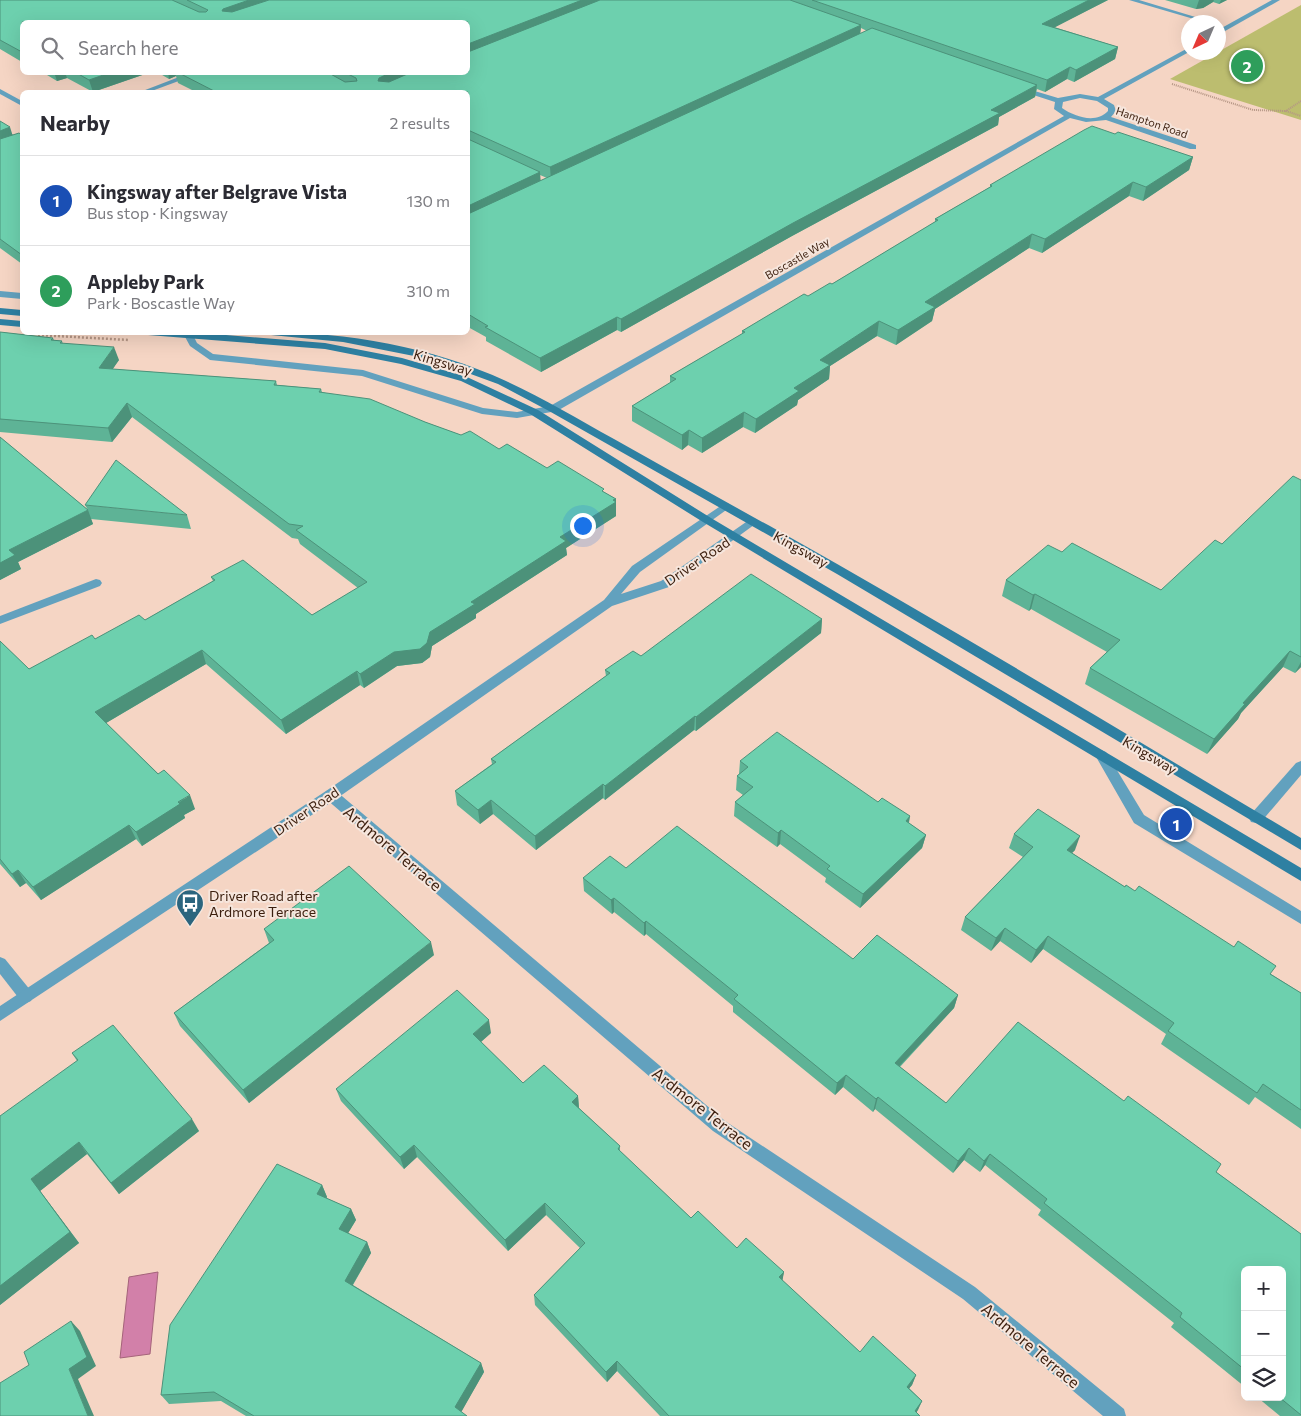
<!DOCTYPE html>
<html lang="en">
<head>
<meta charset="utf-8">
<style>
	:root { --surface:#fff; --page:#f2f2f3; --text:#2b2b33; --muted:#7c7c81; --line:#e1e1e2; --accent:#d93025 }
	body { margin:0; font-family:Commissioner,sans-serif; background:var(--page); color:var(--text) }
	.controls { position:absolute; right:15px; bottom:15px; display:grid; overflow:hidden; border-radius:8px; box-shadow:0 5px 20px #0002 }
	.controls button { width:45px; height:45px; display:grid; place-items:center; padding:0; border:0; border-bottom:1px solid var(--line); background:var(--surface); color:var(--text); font:25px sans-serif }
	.compass { position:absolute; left:1181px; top:15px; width:45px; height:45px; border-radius:50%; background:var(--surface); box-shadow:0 5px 20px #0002; rotate:224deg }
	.you { position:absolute; left:582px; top:525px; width:18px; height:18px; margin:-12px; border:4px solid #fff; border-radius:50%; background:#1a73e8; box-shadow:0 0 0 8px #1a73e833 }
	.badge { display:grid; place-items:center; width:32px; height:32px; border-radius:50%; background:var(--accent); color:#fff; font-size:16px; font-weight:700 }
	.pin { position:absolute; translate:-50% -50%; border:2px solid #fff; box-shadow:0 1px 5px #0006 }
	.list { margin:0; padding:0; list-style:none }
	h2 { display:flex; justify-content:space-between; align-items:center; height:65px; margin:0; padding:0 20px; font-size:21px }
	h2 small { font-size:16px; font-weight:400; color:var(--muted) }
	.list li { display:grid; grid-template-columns:32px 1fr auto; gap:15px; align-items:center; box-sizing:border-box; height:90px; padding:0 20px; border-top:1px solid var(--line) }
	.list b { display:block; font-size:19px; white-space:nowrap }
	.list p { margin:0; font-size:16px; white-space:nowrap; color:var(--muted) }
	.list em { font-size:16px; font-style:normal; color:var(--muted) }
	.icon { flex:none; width:28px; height:28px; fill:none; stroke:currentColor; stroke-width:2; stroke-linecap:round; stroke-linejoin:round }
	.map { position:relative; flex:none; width:1301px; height:1416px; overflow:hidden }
	.search { position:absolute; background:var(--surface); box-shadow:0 5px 20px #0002; left:20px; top:20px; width:450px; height:55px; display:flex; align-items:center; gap:12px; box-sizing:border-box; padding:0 18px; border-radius:8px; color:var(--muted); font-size:19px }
	.panel { position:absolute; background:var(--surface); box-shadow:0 5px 20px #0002; left:20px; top:90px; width:450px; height:245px; border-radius:8px }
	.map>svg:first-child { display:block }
</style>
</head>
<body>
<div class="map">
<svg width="1301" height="1416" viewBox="0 0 1301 1416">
	<rect width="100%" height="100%" fill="#f5d5c4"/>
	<polygon fill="#bcbd6f" points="1301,5 1301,120 1170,79"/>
	<polygon fill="#d280a9" stroke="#a5637a" points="158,1272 150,1354 120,1358 129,1277"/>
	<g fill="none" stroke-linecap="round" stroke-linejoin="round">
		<g stroke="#b59685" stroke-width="2" stroke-dasharray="1 1" stroke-linecap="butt">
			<polyline points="1172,84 1253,110 1286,111"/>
			<polyline points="1301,101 1286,111 1301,116"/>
		</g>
		<polyline stroke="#b59685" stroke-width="2.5" stroke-dasharray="2 2" stroke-linecap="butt" points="38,335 129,340"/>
		<polygon fill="#62a1be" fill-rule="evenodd" points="1101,750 1106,752 1144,815 1301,911 1301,924 1134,823 1095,755 1096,752"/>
		<g fill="#62a1be" fill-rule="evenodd">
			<polygon points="1129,0 1139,0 1212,22 1204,22"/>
			<polygon points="1272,0 1280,0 1218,35 1218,30"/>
			<path d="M1188,48l1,4 -85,47 10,6 2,6 -5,6 85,28v4h-6l-84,-29 -20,2 -16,-4 -513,293 -40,7 -35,-4 -120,-38 -152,-16 -20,-14 -6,-11 4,-3 4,1 5,10 16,11 150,16 120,38 34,4 33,-6 514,-290 -10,-7 1,-7 -37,-12v-4l40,12 22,-4 18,3zM1080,98l17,3 11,7v3c-12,13 -33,6 -46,-3l1,-6z"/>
			<polygon points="192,72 203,72 149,92 140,92"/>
			<polygon points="0,89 22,101 22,106 0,94"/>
			<polygon points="0,291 22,293 22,299 0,297"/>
			<polygon points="96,579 100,580 102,583 100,586 0,624 0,616"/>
			<polygon points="1301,761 1301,775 1261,822 1256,823 1251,822 1249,818 1251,814 1296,763"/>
			<polygon points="331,790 336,791 725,1121 975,1287 1124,1409 1126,1416 1103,1416 963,1299 713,1131 326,799 324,795 326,791"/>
			<polygon points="0,957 5,959 31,991 33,996 31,1001 26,1003 21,1001 0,974"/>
		</g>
		<polygon fill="#62a1be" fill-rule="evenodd" points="725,503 729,504 730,506 729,508 640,572 621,594 661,581 749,520 757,520 758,522 669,587 612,606 336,799 0,1021 0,1006 326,791 604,600 632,566"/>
		<g fill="#2e80a2" fill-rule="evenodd">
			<polygon points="0,308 22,310 22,316 0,314"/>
			<polygon points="0,319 22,321 22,327 0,325"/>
			<polygon points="144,332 190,332 325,343 402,358 467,377 538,410 711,518 1301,868 1301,881 703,522 530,414 461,381 401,364 325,349 148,335"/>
			<path d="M267,332c80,0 165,15 239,49 37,17 72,38 108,58 54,30 108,61 163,91 177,99 350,205 524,308v12l-464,-276 -288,-163 -51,-27 -60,-22 -24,-6 -71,-14 -72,-7z"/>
		</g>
	</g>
	<g fill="#5eb396" fill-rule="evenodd">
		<path d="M0,0h1108l-54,27 64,20 -3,12 -41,23 -7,-3 -22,13 -8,-3 -2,8 -36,20 -1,8 -206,111 -171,96 -4,-2 -76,42 -55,-31v-4l-18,-10v-235h-272l-18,-9 -2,-7 -7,3 -12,-7h311v-50h-446v40l-22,-13zM861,28l6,3 -7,3zM540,175l7,3 -7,3z"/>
		<polygon points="1165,0 1227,0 1219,4 1213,2 1203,8 1196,9"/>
		<polygon points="42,72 151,72 93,92 67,78 57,81"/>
		<polygon points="0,121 13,135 22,135 22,264 0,248"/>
		<polygon points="1115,134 1193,157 1189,170 1143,201 1129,196 1042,253 1029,248 935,309 932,321 896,345 877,336 830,366 829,379 798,400 797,405 755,433 743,427 702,453 688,445 682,450 632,421 632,406 670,383 670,376 742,334 742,331 832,284 935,222 935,219 990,187 990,185"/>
		<polygon points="0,332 53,338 54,340 62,341 63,344 119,360 112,369 276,381 277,385 321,389 322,392 425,422 499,449 604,492 616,499 616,516 566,548 567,555 476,614 476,618 432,646 430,657 422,663 397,666 364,688 360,685 286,734 206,664 106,723 195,809 184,815 185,818 142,846 136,839 41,900 26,883 20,887 0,864 0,641 29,669 95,639 145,620 213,581 211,577 312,615 358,588 300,544 298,539 292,538 132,417 112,442 0,432"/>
		<polygon points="0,437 88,510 85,505 187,515 191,529 91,519 93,524 18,562 21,569 0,580"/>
		<polygon points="1301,480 1301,667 1295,673 1283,667 1241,713 1238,719 1207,754 1085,684 1090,668 1107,652 1031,609 1029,611 1002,596 1006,580 1062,552 1161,590 1222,544"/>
		<polygon points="822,619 821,633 696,731 694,730 605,800 603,798 536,850 493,814 480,824 457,805 455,791 492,764 491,759 606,676 605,670 641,656"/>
		<polygon points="740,761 878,802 910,816 909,823 926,835 922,848 860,908 825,882 826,878 780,844 777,847 734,816 735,802 743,795 736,790 737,776 739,774"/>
		<polygon points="1014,834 1075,850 1072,853 1125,887 1271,974 1301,993 1301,1129 1255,1097 1249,1105 1161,1044 1166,1034 1043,949 1031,963 1000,941 991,951 961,930 965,917 1023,857 1009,848"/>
		<polygon points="626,868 853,959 958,995 954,1008 900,1067 946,1103 1216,1172 1301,1234 1301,1416 1280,1416 1257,1397 1282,1397 1245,1270 1245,1387 1171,1327 1174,1323 1038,1215 1041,1210 985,1165 980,1172 964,1160 953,1173 875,1109 873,1112 843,1087 835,1095 733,1012 733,1006 646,934 644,936 614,912 612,914 584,891 583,878"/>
		<polygon points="264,929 434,955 249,1103 180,1026 174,1013 269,943"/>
		<polygon points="491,1033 481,1042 523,1083 578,1096 579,1108 620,1146 620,1151 691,1218 737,1248 784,1272 782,1280 860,1352 916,1375 912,1385 909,1388 922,1401 916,1413 920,1416 660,1416 617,1371 607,1382 535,1305 534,1295 580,1248 546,1215 508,1251 417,1157 404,1169 341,1101 336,1089"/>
		<polygon points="72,1053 199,1131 119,1194 87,1154 40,1191 79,1243 0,1305 77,1061"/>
		<polygon points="322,1185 327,1197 326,1198 351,1209 356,1220 348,1233 367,1242 371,1253 353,1285 481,1363 484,1372 461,1412 467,1416 246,1416 221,1401 169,1404 161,1395"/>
	</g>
	<g fill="#4c927a">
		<polygon points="249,0 284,0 225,20 222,11 223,9"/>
		<polygon points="582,0 611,0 468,56 468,44"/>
		<polygon points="1089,0 1108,0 1040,35 1042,24"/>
		<polygon points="1199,0 1214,0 1213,2 1203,8 1196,9"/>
		<polygon points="1221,0 1227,0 1219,4"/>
		<polygon points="861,25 860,36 551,180 550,167"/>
		<polygon points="1118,47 1115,59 1074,82 1076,70"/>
		<polygon points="1070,67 1067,79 1045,92 1047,80"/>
		<polygon points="54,72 65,72 67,78 57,81"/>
		<polygon points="112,72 151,72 93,92 89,80"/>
		<polygon points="168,72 175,72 176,76 169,79"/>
		<polygon points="392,72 422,72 380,90 378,81 379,78"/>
		<polygon points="1037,85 1035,97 999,117 998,125 792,236 621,332 621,319 991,110"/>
		<polygon points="10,127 14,140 0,145 0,131"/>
		<polygon points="1193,157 1189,170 1143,201 1146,187"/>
		<polygon points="540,172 541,185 468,219 468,206"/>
		<polygon points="1133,182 1129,196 1042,253 1045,239"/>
		<polygon points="1032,234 1029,248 935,309 932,321 896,345 898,330 925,302"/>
		<polygon points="617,317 617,330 541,372 540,358"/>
		<polygon points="879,321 877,336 830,366 829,379 798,400 797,405 755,433 756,419 794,388 820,360"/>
		<polygon points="114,347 119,360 104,382 99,368"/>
		<polygon points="127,403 132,417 112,442 108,428"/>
		<polygon points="744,412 743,427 702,453 702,438"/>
		<polygon points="689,430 688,445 682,450 682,435"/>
		<polygon points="616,499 616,516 566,548 567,555 476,614 476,618 432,646 430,657 422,663 397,666 364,688 360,674 394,652 430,632 560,537"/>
		<polygon points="88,510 93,524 18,562 21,569 0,580 0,563 9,550"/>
		<polygon points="1035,594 1031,609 1029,611 1033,595"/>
		<polygon points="822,619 821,633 696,731 696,717"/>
		<polygon points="202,650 206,664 101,726 95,712"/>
		<polygon points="1290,651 1283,667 1241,713 1238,719 1207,754 1214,739 1243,703"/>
		<polygon points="1301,662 1301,667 1295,673"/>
		<polygon points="357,671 360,685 286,734 281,720"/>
		<polygon points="695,716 694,730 605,800 605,786"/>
		<polygon points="603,784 603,798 536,850 535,836"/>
		<polygon points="190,795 195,809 184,815 185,818 142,846 136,832"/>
		<polygon points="491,800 493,814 480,824 478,810"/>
		<polygon points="910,816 907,830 906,821"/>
		<polygon points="129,825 136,839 41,900 33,887"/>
		<polygon points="781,830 780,844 777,847 778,833"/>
		<polygon points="926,835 922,848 860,908 863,894"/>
		<polygon points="1080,836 1075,850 1062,863 1067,850"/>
		<polygon points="18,870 26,883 20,887 12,874"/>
		<polygon points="614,898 614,912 612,914 611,900"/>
		<polygon points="646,921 646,934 644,936 644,923"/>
		<polygon points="1005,928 1000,941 991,951 996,938"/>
		<polygon points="1048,936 1043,949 1031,963 1036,950"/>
		<polygon points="431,942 434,955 249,1103 243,1090"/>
		<polygon points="958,995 954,1008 891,1075 895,1063"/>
		<polygon points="489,1020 491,1033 475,1047 473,1034"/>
		<polygon points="846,1075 843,1087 835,1095 837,1083"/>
		<polygon points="578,1096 579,1109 572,1102"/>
		<polygon points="878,1097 875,1109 873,1112 876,1099"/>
		<polygon points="192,1119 199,1131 119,1194 111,1183"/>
		<polygon points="79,1142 87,1154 40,1191 79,1243 0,1305 0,1286 31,1179"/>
		<polygon points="414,1145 417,1157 404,1169 400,1157"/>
		<polygon points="969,1148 964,1160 953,1173 958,1161"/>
		<polygon points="990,1154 985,1165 980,1172 984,1161"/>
		<polygon points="322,1185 327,1197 322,1206 317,1194"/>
		<polygon points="545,1203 546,1215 508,1251 505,1240"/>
		<polygon points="351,1209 356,1220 344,1240 339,1229"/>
		<polygon points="367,1242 371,1253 349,1291 345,1281"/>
		<polygon points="784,1272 782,1283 779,1277"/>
		<polygon points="71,1321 80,1331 96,1366 78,1379 94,1416 88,1416 69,1369"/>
		<polygon points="617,1361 617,1371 607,1382 606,1372"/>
		<polygon points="481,1363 484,1372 459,1416 455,1407"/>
		<polygon points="916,1375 912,1385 903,1396 907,1387"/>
		<polygon points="922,1401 918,1410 914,1416 915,1411"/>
	</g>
	<g fill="#6dd0ae" stroke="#4c927a">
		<polygon points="0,0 172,0 199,12 206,12 208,10 187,0 249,0 223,9 222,11 232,12 269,0 582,0 468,44 468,22 22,22 22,52 0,40"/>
		<polygon points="600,0 790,0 861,25 550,167 468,130 468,92 216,92 177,72 327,72 345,82 357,81 356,78 344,72 392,72 379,78 378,81 389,82 412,72 468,72 468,52"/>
		<polygon points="812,0 1089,0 1042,24 1118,47 1076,70 1070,67 1047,80"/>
		<polygon points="872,28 1037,85 991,110 1000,113 793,223 621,319 617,317 540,358 485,327 488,326 468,314 468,214"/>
		<polygon points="75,72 112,72 89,80"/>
		<polygon points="0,121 10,127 0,131"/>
		<polygon points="1092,126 1115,134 1118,132 1193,157 1146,187 1133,182 1045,239 1032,234 925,302 935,307 898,330 879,321 820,360 830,365 794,388 799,391 756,419 744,412 702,438 689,430 682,435 632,406 676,379 670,376 745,332 742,331 804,294 808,296 830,283 832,284 938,220 935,219 992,186 990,185 1084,130"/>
		<polygon points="19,133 22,135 22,255 0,239 0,139"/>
		<polygon points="468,139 540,172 468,206"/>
		<polygon points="0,332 53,338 51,340 62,341 60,343 114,347 99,368 276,381 274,385 321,389 319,392 370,399 425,422 461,435 470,431 499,449 507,444 547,468 558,461 604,489 602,491 616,499 613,500 616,502 560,537 566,541 471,602 475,604 430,632 427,643 420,649 394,652 360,674 357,671 281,720 202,650 95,712 158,774 164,770 190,795 178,802 180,804 136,832 129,825 33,887 18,870 12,874 0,859 0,641 29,669 92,635 95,639 139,615 145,620 215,580 211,577 243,560 312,615 367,582 296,530 303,526 289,524 127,403 108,428 0,419"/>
		<polygon points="0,437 88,510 9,550 15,555 0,563"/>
		<polygon points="116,460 187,515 85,505"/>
		<polygon points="1293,476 1301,480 1301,657 1290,651 1243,703 1245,704 1214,739 1090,668 1120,640 1035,594 1033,595 1006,580 1048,545 1062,552 1072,543 1161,590 1215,540 1222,544"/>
		<polygon points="751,574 822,619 696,717 695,716 605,786 603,784 535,836 491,800 478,810 455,791 496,762 491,759 610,673 605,670 633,651 641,656"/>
		<polygon points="777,732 878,802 882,798 910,816 906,821 926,835 863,894 827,869 830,866 781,830 778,833 735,802 753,787 737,776 748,767 740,761"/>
		<polygon points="1038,809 1080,836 1067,850 1125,887 1126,885 1135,891 1139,886 1234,947 1238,941 1276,966 1270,974 1301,993 1301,1110 1263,1084 1257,1093 1168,1031 1174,1023 1048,936 1036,950 1005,928 996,938 965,917 1033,847 1014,834"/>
		<polygon points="677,826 853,959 877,935 958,995 895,1063 946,1103 1018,1022 1124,1101 1128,1096 1221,1164 1216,1172 1301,1234 1301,1415 1279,1397 1282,1397 1282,1270 1245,1270 1245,1370 1180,1317 1182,1313 1044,1203 1047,1199 990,1154 984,1161 969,1148 958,1161 878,1097 876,1099 846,1075 837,1083 734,999 738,995 646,921 644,923 614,898 611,900 583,878 610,856 626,868"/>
		<polygon points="349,866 431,942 243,1090 174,1013 274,940 264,929"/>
		<polygon points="457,990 489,1020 473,1034 523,1083 544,1065 578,1096 572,1102 620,1146 618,1149 691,1218 698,1211 737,1248 746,1238 784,1272 779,1277 860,1352 873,1336 916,1375 907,1387 922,1401 915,1411 920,1416 669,1416 617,1361 606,1372 534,1295 585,1243 545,1203 505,1240 414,1145 400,1157 336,1089"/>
		<polygon points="113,1025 192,1119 111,1183 79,1142 31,1179 70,1232 0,1286 0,1116 78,1060 72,1053"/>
		<polygon points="277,1164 322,1185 317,1194 351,1209 339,1229 367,1242 345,1281 481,1363 455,1407 467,1416 254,1416 214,1392 161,1395 170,1325"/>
		<polygon points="71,1321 87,1357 69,1369 88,1416 0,1416 0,1383 29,1365 24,1352"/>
	</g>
	<defs>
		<g id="bus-pin" transform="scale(1.4375)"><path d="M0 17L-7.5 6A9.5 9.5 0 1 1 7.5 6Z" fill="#2b657e" stroke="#f6e6dd"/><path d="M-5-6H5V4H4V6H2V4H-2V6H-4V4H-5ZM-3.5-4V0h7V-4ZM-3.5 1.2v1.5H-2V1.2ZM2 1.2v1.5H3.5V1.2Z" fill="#fff"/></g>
	</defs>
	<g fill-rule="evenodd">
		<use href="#bus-pin" x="190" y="903"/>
	</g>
	<g text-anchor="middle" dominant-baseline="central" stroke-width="4" stroke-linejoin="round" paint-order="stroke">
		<g font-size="11" fill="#3c1f0e" stroke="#f6e6dd">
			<text transform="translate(1152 122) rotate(19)">Hampton Road</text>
			<text transform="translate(797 258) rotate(-30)">Boscastle Way</text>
		</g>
		<g font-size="14" fill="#3c1f0e" stroke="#f6e6dd">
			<text transform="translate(443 362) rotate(17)">Kingsway</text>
			<text transform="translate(801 549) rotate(29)">Kingsway</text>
			<text transform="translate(697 561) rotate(-34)">Driver Road</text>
			<text transform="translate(1150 755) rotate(31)">Kingsway</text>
			<text transform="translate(306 811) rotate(-34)">Driver Road</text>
		</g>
		<g font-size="14" fill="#3c1f0e" stroke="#f6e6dd" text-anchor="start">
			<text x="209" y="895">Driver Road after<tspan x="209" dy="16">Ardmore Terrace</tspan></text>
		</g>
		<g font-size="16" fill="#3c1f0e" stroke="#f6e6dd">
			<text transform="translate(393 848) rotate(40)">Ardmore Terrace</text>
			<text transform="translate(703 1108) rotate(38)">Ardmore Terrace</text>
			<text transform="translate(1031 1345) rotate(40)">Ardmore Terrace</text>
		</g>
	</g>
</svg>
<div class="controls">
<button>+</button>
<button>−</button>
<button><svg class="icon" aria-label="layers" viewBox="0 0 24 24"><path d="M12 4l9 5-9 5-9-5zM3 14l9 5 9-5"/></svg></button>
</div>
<svg class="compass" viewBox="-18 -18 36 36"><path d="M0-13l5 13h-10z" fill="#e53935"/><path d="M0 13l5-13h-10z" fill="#7c7c81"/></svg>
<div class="you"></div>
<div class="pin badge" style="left:1176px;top:824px;background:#1a4fb4">1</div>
<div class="pin badge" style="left:1247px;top:66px;background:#2e9e5b">2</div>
<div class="search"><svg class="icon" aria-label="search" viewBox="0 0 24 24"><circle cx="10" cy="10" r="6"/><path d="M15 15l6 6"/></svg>Search here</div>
<section class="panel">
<h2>Nearby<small>2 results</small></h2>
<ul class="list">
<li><span class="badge" style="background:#1a4fb4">1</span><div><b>Kingsway after Belgrave Vista</b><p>Bus stop · Kingsway</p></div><em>130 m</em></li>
<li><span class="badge" style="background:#2e9e5b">2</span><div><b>Appleby Park</b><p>Park · Boscastle Way</p></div><em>310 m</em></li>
</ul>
</section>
</div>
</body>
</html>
